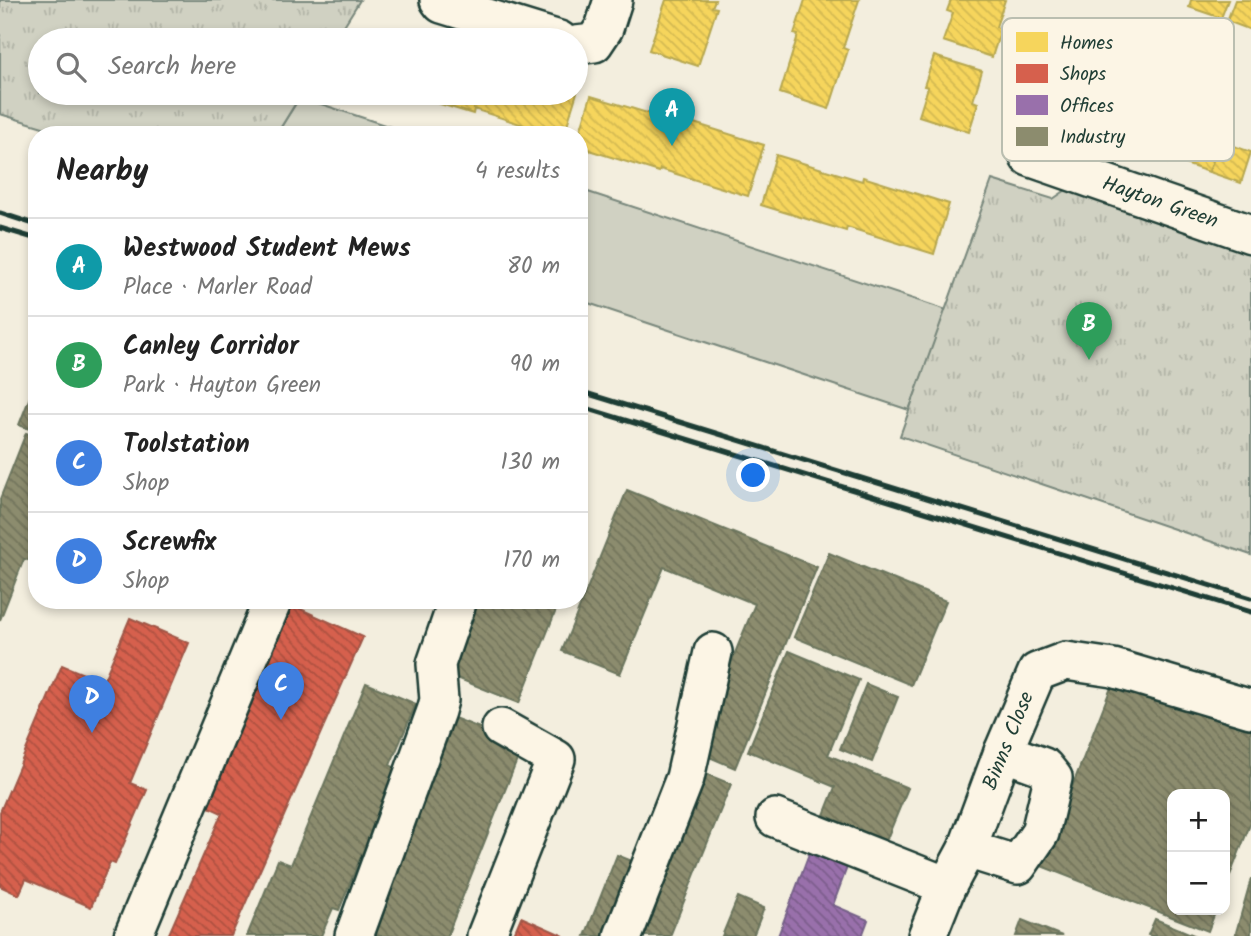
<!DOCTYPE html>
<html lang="en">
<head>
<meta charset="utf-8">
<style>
	:root { --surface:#fff; --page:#f6f6f6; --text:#222; --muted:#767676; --line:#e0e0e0; --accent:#b45309 }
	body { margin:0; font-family:Kalam,sans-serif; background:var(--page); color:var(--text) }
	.controls { position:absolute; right:21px; bottom:21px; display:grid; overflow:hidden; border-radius:14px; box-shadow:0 4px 10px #0003 }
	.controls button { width:63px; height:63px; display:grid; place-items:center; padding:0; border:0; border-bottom:2px solid var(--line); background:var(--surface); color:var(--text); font:35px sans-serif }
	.you { position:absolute; left:754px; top:476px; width:24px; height:24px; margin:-18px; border:5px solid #fff; border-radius:50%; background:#1a73e8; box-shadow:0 0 0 10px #1a73e833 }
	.badge { display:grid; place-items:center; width:46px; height:46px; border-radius:50%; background:var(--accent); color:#fff; font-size:23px; font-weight:700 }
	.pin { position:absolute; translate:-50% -58px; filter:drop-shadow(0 2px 4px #0008) }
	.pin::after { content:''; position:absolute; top:37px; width:24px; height:21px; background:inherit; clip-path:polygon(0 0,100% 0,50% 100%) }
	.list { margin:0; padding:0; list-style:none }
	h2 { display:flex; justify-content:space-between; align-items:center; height:91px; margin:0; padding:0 28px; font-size:30px }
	h2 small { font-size:23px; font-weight:400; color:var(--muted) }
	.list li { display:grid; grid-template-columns:46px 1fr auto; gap:21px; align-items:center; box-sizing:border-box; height:98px; padding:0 28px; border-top:2px solid var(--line) }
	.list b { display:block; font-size:26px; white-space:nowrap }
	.list p { margin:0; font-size:23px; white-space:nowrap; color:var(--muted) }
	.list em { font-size:23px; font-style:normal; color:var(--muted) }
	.icon { flex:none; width:38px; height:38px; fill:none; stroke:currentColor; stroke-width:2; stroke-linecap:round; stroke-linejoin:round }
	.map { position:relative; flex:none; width:1251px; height:936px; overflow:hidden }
	.search { position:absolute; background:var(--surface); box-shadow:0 4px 10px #0003; left:28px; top:28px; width:560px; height:77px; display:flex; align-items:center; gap:18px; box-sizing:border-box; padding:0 24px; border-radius:38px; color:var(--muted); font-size:26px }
	.panel { position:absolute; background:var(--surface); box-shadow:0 4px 10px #0003; left:28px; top:126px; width:560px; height:483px; border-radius:28px }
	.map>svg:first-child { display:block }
</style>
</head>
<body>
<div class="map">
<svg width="1251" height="936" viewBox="0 0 1251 936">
	<defs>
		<pattern id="park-tufts" width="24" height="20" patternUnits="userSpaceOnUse" patternTransform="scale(1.75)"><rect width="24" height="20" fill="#d0d1c2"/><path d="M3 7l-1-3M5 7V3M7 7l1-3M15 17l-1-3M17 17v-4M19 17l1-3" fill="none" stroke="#b2b4a7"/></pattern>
		<pattern id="homes-back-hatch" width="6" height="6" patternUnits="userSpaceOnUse" patternTransform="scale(1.75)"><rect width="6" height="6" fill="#f6d55c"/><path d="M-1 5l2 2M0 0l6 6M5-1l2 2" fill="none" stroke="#d2b851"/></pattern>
		<pattern id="shops-back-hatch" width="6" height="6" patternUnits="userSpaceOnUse" patternTransform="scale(1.75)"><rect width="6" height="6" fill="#d6604d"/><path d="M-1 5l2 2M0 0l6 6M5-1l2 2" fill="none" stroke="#ad5041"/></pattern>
		<pattern id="offices-back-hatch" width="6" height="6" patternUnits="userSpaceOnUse" patternTransform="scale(1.75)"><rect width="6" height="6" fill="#9970ab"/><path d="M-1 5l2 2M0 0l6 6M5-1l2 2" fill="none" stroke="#7c5d8c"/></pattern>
		<pattern id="industry-back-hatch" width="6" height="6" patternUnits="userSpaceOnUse" patternTransform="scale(1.75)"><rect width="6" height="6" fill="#8c8c6e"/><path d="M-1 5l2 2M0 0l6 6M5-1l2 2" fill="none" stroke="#72745b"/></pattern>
	</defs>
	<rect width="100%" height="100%" fill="#f3eede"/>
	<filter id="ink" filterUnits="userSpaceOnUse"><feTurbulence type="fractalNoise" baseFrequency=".0143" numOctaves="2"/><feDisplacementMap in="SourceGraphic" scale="14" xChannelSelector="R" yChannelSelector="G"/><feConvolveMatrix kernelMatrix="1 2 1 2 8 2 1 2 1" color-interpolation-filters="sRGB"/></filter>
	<g filter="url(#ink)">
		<g fill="#d0d1c2" stroke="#78877b" stroke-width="2">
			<polygon points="300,97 415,135 276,135"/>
			<polygon points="579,189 947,310 909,410 579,300"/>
		</g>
		<g fill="url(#park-tufts)" stroke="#78877b" stroke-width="2">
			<polygon points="0,0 360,0 335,40 40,40 40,93 302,93 276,135 69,135 0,114"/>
			<polygon points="992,180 1053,199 1066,190 1108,196 1251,244 1251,555 900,436"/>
		</g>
		<g fill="url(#homes-back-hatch)" stroke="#b6a750" stroke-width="2">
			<polygon points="666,0 715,0 712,7 717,8 698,66 649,50"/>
			<polygon points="805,0 859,0 843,48 848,50 829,109 780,93 798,35 794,34"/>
			<polygon points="951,0 1005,0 996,27 1001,29 992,57 943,41 953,13 947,11"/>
			<polygon points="1191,0 1228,0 1221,18 1189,7"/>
			<polygon points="1235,0 1251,0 1251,30 1227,21"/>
			<polygon points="934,56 982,71 973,101 978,103 969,132 919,116 928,87 924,86"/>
			<polygon points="576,85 579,86 564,135 554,135 474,109 473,114 404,93 576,93"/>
			<polygon points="591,96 677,122 678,118 764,145 748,196 660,169 659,172 579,147 579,135"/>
			<polygon points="1146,121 1178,132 1167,163 1135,152"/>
			<polygon points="1187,130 1220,141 1209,172 1176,161"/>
			<polygon points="1220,141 1251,152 1241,183 1209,172"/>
			<polygon points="776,155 862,181 863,177 949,204 934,254 847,227 846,231 761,205"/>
		</g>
		<g fill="url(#shops-back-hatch)" stroke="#9f5646" stroke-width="2">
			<polygon points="287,603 363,637 231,936 168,936 222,813 200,803"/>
			<polygon points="130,618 189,643 130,783 147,790 115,864 110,862 91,907 26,879 19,895 0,886 0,812 62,665 103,682"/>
			<polygon points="521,917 564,936 513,936"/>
		</g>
		<polygon fill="url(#offices-back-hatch)" stroke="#746187" stroke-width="2" points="813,843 850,859 833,905 868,920 862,936 778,936"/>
		<g fill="url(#industry-back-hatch)" stroke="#6b745d" stroke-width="2">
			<polygon points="37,379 37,432 19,425"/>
			<polygon points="26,433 37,437 37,537 28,560 24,559 0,620 0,499"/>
			<polygon points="627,490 817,567 735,768 695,751 755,604 664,567 620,674 562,651"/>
			<polygon points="829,553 946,601 911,685 794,637"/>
			<polygon points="471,600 560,600 519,703 442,672"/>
			<polygon points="789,651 859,680 828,755 908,788 886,841 824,815 835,787 748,751"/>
			<polygon points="1114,680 1251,720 1251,822 1225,888 1225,794 1172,794 1172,910 1216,910 1208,931 1041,866"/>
			<polygon points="366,683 416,704 390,765 397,769 339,910 333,908 321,936 247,936 278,860 291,865"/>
			<polygon points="866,684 898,697 872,762 840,749"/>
			<polygon points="449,716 523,745 447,936 362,936"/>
			<polygon points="691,768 731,784 670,936 624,936"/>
			<polygon points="617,855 647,867 620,936 585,936"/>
			<polygon points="1251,879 1251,936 1235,936"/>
			<polygon points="738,897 764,908 753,936 722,936"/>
			<polygon points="1155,919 1196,936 1151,936 1148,935"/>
			<polygon points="1022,920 1062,936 1016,936"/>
		</g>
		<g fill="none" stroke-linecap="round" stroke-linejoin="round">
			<g stroke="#1f3d34" stroke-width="42">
				<g id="minor">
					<polyline points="439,0 442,4 559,40"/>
					<polyline points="576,45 594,43 604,28 613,0"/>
					<polyline points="1029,157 1251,234"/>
					<polyline points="775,818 947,886"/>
					<polyline points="967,849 1018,865 1040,833 1053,778 1044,767 1003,752"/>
					<polyline points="133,936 273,600"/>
					<polyline points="354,936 436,711 439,700 436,664 458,600"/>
					<polyline points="486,936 556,759 501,728"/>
					<polyline points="623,936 685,778 713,652"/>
					<polyline points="927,936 947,886 967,849 1003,752 1037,672 1066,661 1113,668 1251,709"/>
				</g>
			</g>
			<use href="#minor" stroke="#fcf5e5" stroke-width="37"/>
			<g stroke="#1f3d34" stroke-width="5">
				<polyline points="0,213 37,225"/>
				<polyline points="0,228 37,239"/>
				<polyline points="579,391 1251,598"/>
				<polyline points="579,406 1251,612"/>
			</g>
		</g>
	</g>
	<g text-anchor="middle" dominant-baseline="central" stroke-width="7" stroke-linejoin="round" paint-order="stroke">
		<g font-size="21" fill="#1f3d34" stroke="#fcf5e5">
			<text transform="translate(1160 203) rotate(19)">Hayton Green</text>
			<text transform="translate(1009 741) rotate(-68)">Binns Close</text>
		</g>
	</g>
	<rect x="1002" y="18" width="232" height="143" rx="10" fill="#fcf5e5" stroke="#babeb0" stroke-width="2"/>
	<rect x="1016" y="32" width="32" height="20" fill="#f6d55c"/>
	<rect x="1016" y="64" width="32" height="19" fill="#d6604d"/>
	<rect x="1016" y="95" width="32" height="20" fill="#9970ab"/>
	<rect x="1016" y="127" width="32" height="19" fill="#8c8c6e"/>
	<g font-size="19" fill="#1f3d34">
		<text x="1060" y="49">Homes</text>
		<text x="1060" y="80">Shops</text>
		<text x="1060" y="112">Offices</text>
		<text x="1060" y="143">Industry</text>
	</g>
</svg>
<div class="controls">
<button>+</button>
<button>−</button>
</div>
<div class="you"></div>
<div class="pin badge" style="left:672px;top:146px;background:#0f9aa8">A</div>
<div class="pin badge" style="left:1089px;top:360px;background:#2e9e5b">B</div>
<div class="pin badge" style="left:281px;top:720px;background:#3f7fe0">C</div>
<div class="pin badge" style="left:92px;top:733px;background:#3f7fe0">D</div>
<div class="search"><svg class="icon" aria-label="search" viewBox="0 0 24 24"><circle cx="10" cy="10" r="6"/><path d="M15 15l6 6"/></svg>Search here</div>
<section class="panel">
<h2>Nearby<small>4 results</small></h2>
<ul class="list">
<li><span class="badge" style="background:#0f9aa8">A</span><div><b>Westwood Student Mews</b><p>Place · Marler Road</p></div><em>80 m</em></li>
<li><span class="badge" style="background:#2e9e5b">B</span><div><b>Canley Corridor</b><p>Park · Hayton Green</p></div><em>90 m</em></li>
<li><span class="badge" style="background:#3f7fe0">C</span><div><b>Toolstation</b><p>Shop</p></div><em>130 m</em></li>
<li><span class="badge" style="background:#3f7fe0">D</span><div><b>Screwfix</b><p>Shop</p></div><em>170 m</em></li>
</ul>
</section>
</div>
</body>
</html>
